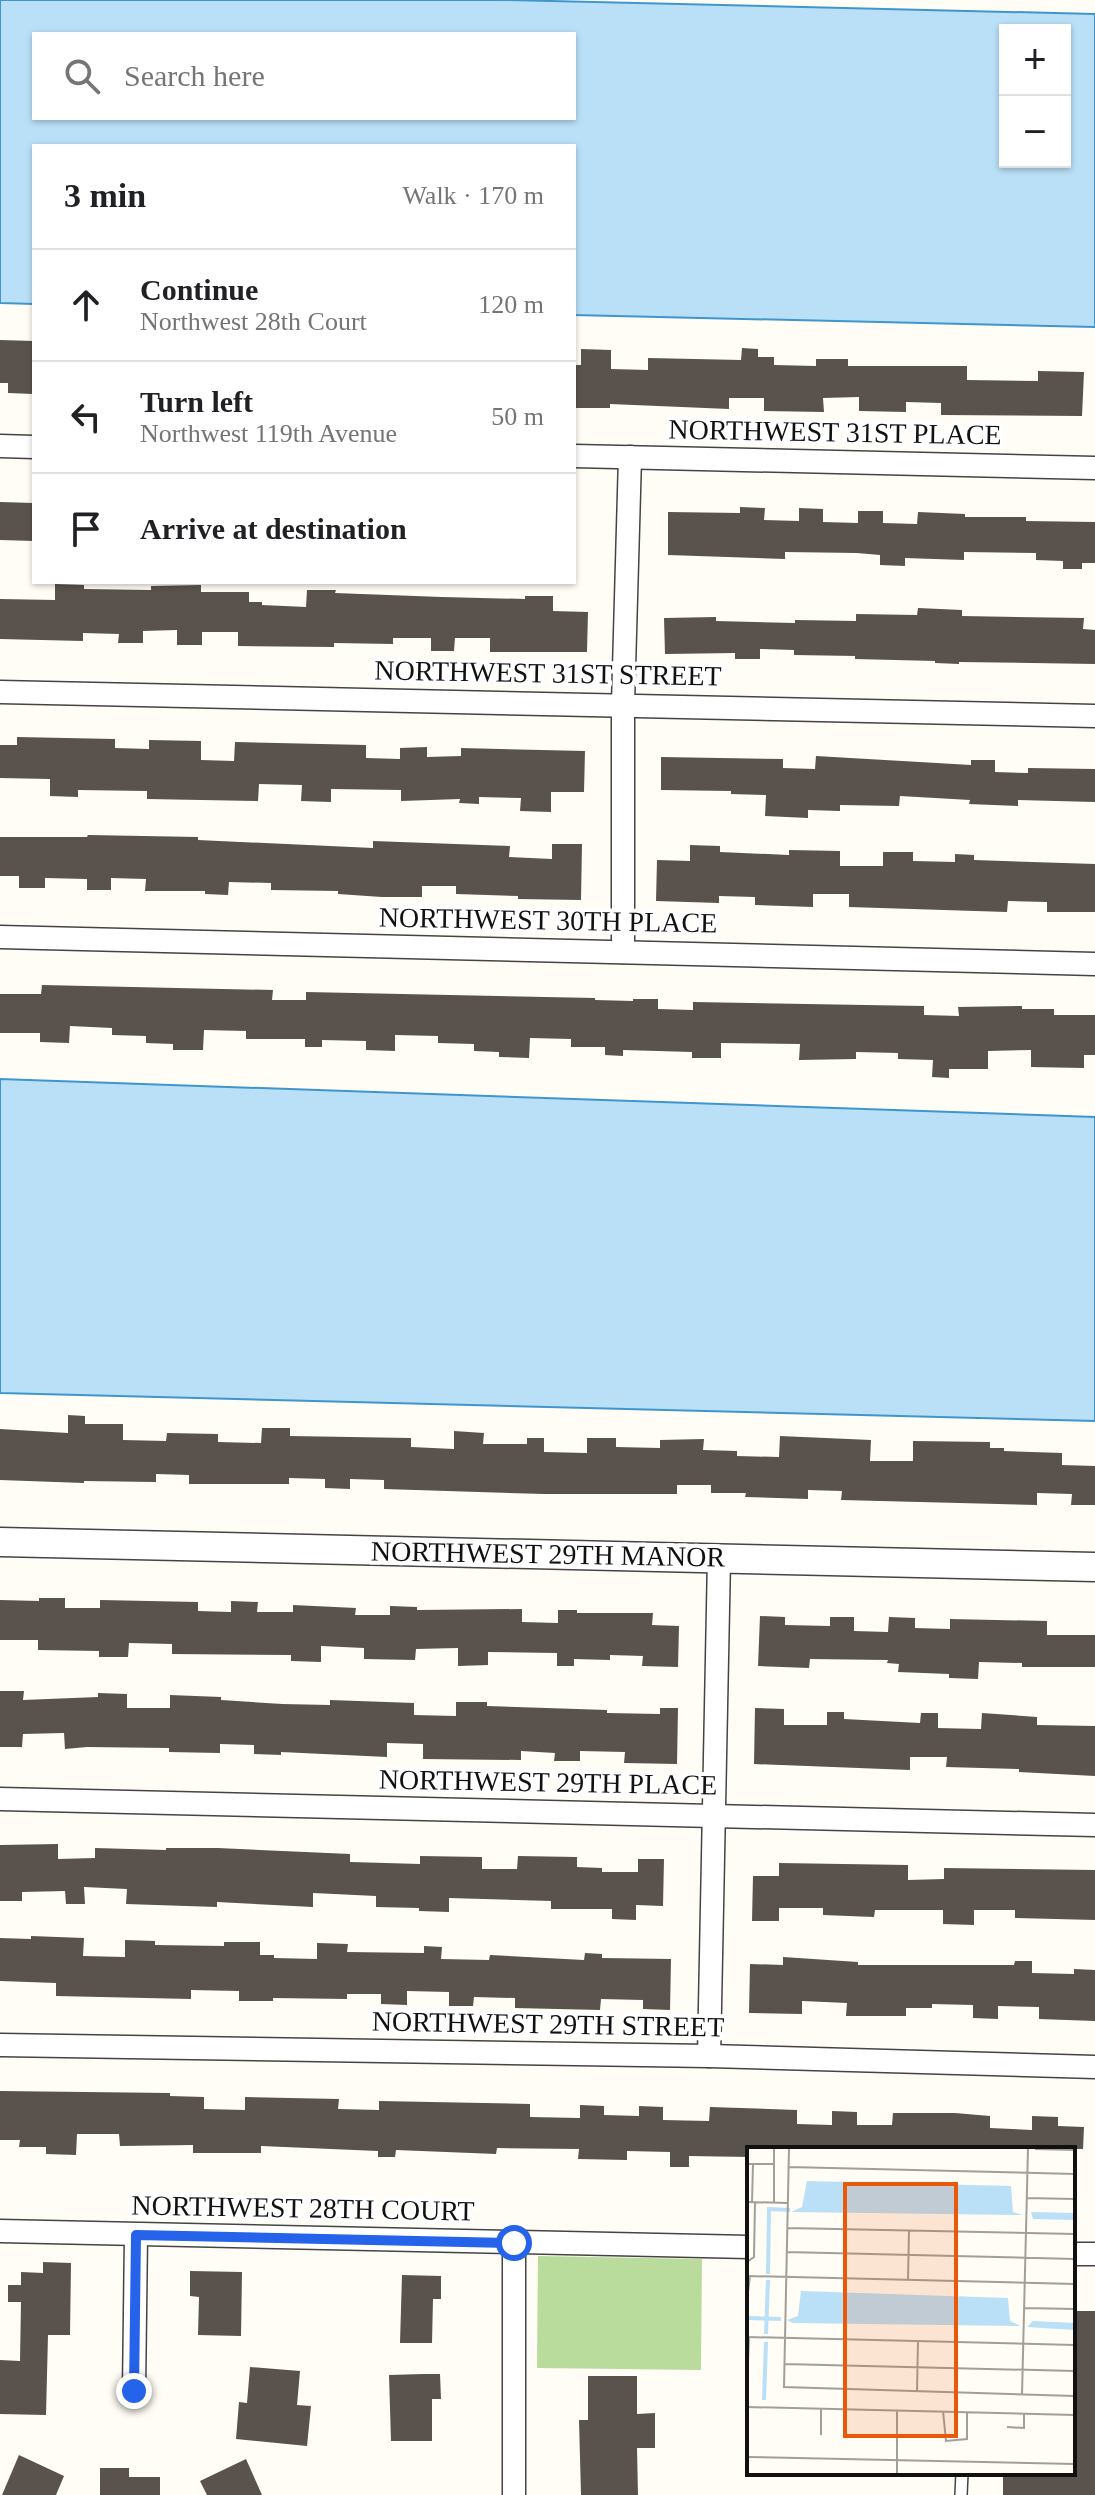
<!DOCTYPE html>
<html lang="en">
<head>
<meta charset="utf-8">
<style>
	:root { --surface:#fff; --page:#f6f6f6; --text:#202124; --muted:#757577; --line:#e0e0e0 }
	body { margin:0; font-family:Georgia,serif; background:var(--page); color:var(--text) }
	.controls { position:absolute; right:24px; top:24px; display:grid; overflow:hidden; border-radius:0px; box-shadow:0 2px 6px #0004 }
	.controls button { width:72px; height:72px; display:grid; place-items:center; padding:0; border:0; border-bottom:2px solid var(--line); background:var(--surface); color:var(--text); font:40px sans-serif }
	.stop { position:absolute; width:24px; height:24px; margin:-18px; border:6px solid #2563eb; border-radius:50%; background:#fff }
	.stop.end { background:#2563eb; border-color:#fff; box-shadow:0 2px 8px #0008 }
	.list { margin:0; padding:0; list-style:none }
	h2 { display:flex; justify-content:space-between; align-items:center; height:104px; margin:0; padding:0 32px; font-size:34px }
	h2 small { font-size:26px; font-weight:400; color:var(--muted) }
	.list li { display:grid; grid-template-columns:52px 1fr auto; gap:24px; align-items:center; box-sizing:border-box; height:112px; padding:0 32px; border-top:2px solid var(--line) }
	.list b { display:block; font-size:30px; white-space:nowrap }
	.list p { margin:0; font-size:26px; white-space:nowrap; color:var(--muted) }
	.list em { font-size:26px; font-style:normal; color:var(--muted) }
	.icon { flex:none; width:44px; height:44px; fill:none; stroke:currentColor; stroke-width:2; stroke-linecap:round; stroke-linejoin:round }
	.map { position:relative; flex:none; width:1095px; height:2495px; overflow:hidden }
	.search { position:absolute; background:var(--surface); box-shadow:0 2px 6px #0004; left:32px; top:32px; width:544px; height:88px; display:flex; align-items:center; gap:20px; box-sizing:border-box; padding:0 28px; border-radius:0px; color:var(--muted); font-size:30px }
	.panel { position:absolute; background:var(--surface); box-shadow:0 2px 6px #0004; left:32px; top:144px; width:544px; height:440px; border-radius:0px }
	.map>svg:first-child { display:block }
</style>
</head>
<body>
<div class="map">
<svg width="1095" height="2495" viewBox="0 0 1095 2495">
	<rect width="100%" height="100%" fill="#fffdf5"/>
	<polygon fill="#b9dc9c" points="538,2256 702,2259 701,2370 537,2368"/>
	<g fill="#b9e0f7" stroke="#3f96cf" stroke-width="2" fill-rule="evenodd">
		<path d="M0,0h509l586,14v313l-521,-12v-169h-540v158l-34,-1zM1005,30h60v132h-60zM34,34h540v84h-540z"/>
		<polygon points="0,1079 1095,1117 1095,1421 0,1393"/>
	</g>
	<g fill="#5a524d">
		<polygon points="0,340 34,341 33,394 8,393 8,383 0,383"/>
		<polygon points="742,348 758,349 758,357 774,357 774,365 816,366 816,359 848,359 848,366 967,366 967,380 1038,381 1038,371 1084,372 1082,416 941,415 941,403 906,402 906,412 859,411 859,397 823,398 824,412 764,411 764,398 729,398 729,409 610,404 610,408 574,408 574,365 581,365 581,349 611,350 611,369 648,370 648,358 741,360"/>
		<polygon points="0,502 34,503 34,541 0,540"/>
		<polygon points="740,507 765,508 764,520 799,521 799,508 823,509 823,522 858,523 858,511 883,511 883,523 917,524 918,512 965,514 965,517 1026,517 1026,521 1095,522 1095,563 1082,563 1082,569 1063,569 1063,561 1036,560 1036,553 964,552 964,560 905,558 905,566 880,565 880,555 857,553 785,552 785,559 668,555 668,512 740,513"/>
		<polygon points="55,584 84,585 84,589 151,590 151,586 201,585 201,592 249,592 249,602 262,602 262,605 306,607 307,590 336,590 335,593 442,597 525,599 525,596 553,596 553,611 588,612 587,652 490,652 490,638 455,638 454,651 431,651 431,638 393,638 393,644 334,643 334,647 238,646 238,632 202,632 202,645 177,645 177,630 143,631 143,643 118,643 119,634 83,633 83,641 0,639 0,599 55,600"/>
		<polygon points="918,608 962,610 962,616 1084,618 1083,629 1095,630 1095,664 959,662 959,664 935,663 935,661 855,659 855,656 794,655 794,650 760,649 760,659 735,659 735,653 665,654 664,618 716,617 716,621 795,623 795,620 856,621 856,614 917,615"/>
		<polygon points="17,737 115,739 115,748 149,749 149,740 201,741 201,760 234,761 235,742 366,745 366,758 400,759 400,748 427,747 427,757 461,756 461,748 585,751 584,792 551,792 551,812 520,811 521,798 479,797 479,804 459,803 460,799 401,801 401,790 331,789 331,802 301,801 302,785 259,784 258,801 147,799 147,791 78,790 78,797 50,796 50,779 0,778 0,745 17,745"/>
		<polygon points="816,756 971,765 971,760 995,760 995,772 1028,773 1028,768 1095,769 1095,802 1018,800 1018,806 969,804 970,800 900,796 899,806 840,805 840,811 808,810 808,818 765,816 766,795 731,794 731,791 661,790 661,757 783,759 783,768 815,769"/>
		<polygon points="88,835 198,837 198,840 373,848 373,841 510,846 509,857 552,859 552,844 582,844 581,900 518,899 518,896 456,894 456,886 422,886 422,897 382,897 338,894 338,891 271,890 271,883 229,882 228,895 205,894 205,891 145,891 146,879 111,878 111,890 87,890 87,879 45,878 45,888 19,888 19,876 0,876 0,837 87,837"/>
		<polygon points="690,845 720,846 720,852 789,855 789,850 840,851 840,866 883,866 883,852 913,852 913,861 955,862 955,854 974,855 974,860 1095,864 1095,912 1047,912 1047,902 1008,901 1007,912 849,907 849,894 813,894 813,907 755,905 755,897 719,896 719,903 656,901 657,860 690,861"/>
		<polygon points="42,985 273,990 272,1000 306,1000 306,992 595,998 595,1000 633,1001 633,999 658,999 658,1009 693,1010 693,1002 924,1006 924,1015 959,1016 958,1007 1022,1006 1022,1009 1054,1009 1054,1015 1095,1015 1095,1055 1084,1055 1084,1068 1031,1067 1031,1050 988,1051 988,1069 949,1069 949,1078 932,1077 933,1060 898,1059 898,1053 856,1052 856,1059 799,1060 800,1044 721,1043 721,1058 692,1058 692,1052 623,1050 623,1056 605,1055 605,1047 571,1047 571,1039 530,1038 529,1058 499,1057 499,1052 474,1051 474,1044 438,1043 438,1036 395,1035 395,1051 366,1050 366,1041 322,1040 322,1047 305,1047 305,1039 246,1039 246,1031 204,1030 203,1050 173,1050 173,1044 146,1043 146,1036 112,1035 112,1028 70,1026 69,1043 40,1042 40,1033 0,1033 0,994 41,994"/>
		<polygon points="68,1415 85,1416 85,1424 123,1424 123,1440 166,1441 167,1433 218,1434 218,1442 261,1443 262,1428 290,1428 290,1436 411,1438 411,1447 454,1449 454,1431 484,1433 483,1444 527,1444 527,1438 544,1438 544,1452 587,1453 587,1438 616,1438 616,1447 660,1448 660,1440 704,1439 703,1450 737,1451 737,1456 779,1457 780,1436 871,1440 870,1461 913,1461 913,1441 990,1442 990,1448 1004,1448 1004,1451 1062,1453 1062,1465 1095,1466 1095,1505 1071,1505 1072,1494 1037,1493 1037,1505 841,1500 842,1491 808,1490 808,1499 745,1497 746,1493 711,1493 711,1485 677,1485 677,1494 544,1494 384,1489 384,1480 350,1479 350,1489 325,1488 325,1479 289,1478 289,1484 189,1484 189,1475 156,1474 156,1482 84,1481 84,1483 0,1480 0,1429 68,1433"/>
		<polygon points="39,1598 65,1598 65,1608 100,1608 100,1600 198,1602 198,1611 231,1612 231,1601 258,1602 257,1612 293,1612 293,1605 356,1608 355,1615 390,1615 390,1606 417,1607 417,1610 522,1609 522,1622 558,1623 558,1610 577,1610 577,1613 653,1613 652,1625 679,1626 678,1667 642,1666 643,1656 610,1655 610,1660 574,1659 574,1666 557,1666 557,1653 488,1652 488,1665 458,1666 458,1648 416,1649 415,1660 364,1659 364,1648 321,1646 321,1662 291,1661 291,1655 172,1654 172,1644 129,1643 128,1657 99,1657 99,1651 38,1650 38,1640 0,1640 0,1600 39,1601"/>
		<polygon points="760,1616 785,1617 785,1625 830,1626 830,1617 854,1617 854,1631 888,1632 889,1617 915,1618 915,1628 950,1629 950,1619 1047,1621 1047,1635 1095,1635 1095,1667 1022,1667 1022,1663 979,1662 978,1679 949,1678 949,1674 898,1672 899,1664 887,1663 888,1660 810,1659 809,1668 758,1666"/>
		<polygon points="0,1691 24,1691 23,1700 98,1697 98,1693 127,1694 127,1708 170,1708 170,1695 221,1697 221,1700 282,1704 330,1705 330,1700 414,1703 414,1715 456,1716 456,1702 487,1702 487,1706 607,1710 607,1713 660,1714 660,1708 678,1708 677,1764 624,1763 625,1752 580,1751 580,1761 554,1761 555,1753 521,1751 521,1760 423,1759 423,1744 387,1743 387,1757 281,1752 281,1755 254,1754 254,1745 220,1744 220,1753 169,1752 169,1748 87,1747 65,1749 64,1733 23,1734 22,1747 0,1747"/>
		<polygon points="755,1708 784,1709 784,1725 827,1725 827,1712 844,1712 844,1719 920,1723 921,1713 938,1713 938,1728 981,1729 982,1713 1037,1717 1037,1725 1095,1726 1095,1776 1019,1772 1019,1769 946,1767 947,1757 910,1757 910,1770 754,1764"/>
		<polygon points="58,1844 58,1859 95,1858 95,1848 166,1850 166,1848 218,1848 350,1854 350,1862 420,1864 420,1856 482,1857 482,1869 517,1869 518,1856 577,1857 577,1867 602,1868 602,1872 638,1872 638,1859 664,1859 663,1906 636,1905 636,1920 612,1919 612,1909 551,1909 551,1901 449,1898 449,1912 419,1911 419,1908 376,1907 376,1896 313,1893 313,1907 217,1902 217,1907 126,1904 127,1889 84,1887 85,1904 66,1904 65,1891 22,1892 22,1901 0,1901 0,1845"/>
		<polygon points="779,1863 908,1865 908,1880 944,1879 944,1868 1095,1870 1095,1920 1015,1918 1015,1910 974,1910 974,1925 943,1924 943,1910 875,1910 874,1917 823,1915 823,1908 779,1908 779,1921 752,1921 753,1876 779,1876"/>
		<polygon points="31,1936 84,1938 83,1956 125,1957 125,1940 155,1941 155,1945 224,1946 224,1942 260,1942 260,1955 274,1955 274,1958 317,1959 317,1943 348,1944 347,1952 424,1953 424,1946 442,1947 441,1959 489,1960 490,1955 584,1960 585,1953 602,1954 602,1958 671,1959 670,2010 643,2009 643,2000 601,1999 600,2010 515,2008 515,1998 474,1997 473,2006 449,2006 449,1992 407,1991 407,2005 381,2004 381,1994 347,1994 347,1999 273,1998 273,2001 239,2001 239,1991 191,1990 191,1999 56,1996 56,1983 0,1981 0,1938 31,1939"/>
		<polygon points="783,1957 858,1962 858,1965 1014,1965 1015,1961 1032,1961 1032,1973 1074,1974 1074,1969 1095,1970 1095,2021 1039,2019 1039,2007 998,2006 998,2019 973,2018 973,2005 932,2004 932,2008 906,2008 906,2016 846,2016 847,2003 802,2001 802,2014 749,2013 750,1964 783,1965"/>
		<polygon points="0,2091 170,2093 170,2096 204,2097 204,2109 245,2110 245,2097 339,2099 338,2109 379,2110 379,2101 530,2104 530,2117 580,2118 580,2105 604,2106 604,2115 639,2116 639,2106 663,2107 663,2120 709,2121 710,2107 797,2110 797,2124 832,2125 832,2111 857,2112 857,2125 892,2125 893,2113 955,2113 990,2116 990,2128 1032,2130 1032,2116 1058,2117 1058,2126 1084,2127 1083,2149 749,2149 749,2157 689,2156 689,2167 670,2167 670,2152 627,2151 627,2160 578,2159 579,2149 497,2148 496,2154 396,2150 395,2157 378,2157 378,2151 261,2146 261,2153 193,2153 193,2145 120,2146 119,2134 77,2134 76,2155 46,2154 46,2147 19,2147 20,2140 0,2140"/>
		<polygon points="43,2262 71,2263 70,2335 48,2335 46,2415 0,2414 0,2360 20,2361 21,2302 8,2302 8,2285 21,2285 21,2272 43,2273"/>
		<polygon points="190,2271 242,2272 241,2336 198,2335 199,2297 190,2296"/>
		<polygon points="402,2275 441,2276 441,2299 433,2299 432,2343 400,2343"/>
		<polygon points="1073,2311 1095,2311 1095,2495 1003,2495 1003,2473 1073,2473"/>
		<polygon points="250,2367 300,2371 297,2405 311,2406 307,2446 236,2439 239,2402 247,2403"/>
		<polygon points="423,2374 440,2374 441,2399 432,2399 432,2441 391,2441 389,2375"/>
		<polygon points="588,2376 637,2376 637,2414 655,2413 655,2448 637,2448 638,2495 581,2495 579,2420 588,2420"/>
		<polygon points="19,2455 64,2476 56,2495 2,2495"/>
		<polygon points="246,2459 262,2495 207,2495 200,2481"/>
		<polygon points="100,2468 129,2468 129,2477 160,2477 160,2495 100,2495"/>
	</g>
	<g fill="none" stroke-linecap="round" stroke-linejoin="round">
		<g stroke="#444" stroke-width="14">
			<polyline id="service" points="961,2495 962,2473"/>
		</g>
		<g stroke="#444" stroke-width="25">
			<g id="minor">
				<polyline points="0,446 34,447"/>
				<polyline points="574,456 1095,468"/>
				<polyline points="0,692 1095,716"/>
				<polyline points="0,937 1095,964"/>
				<polyline points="623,952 623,704 630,457"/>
				<polyline points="0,1799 1095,1825"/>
				<polyline points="0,2045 709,2056 1095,2067"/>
				<polyline points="709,2056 719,1558"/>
				<polyline points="0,2231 749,2247"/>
				<polyline points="514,2243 514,2495"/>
				<polyline points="1073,2254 1095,2254"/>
				<polyline points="134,2391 136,2235"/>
			</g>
		</g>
		<g stroke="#444" stroke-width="31">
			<polyline id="tertiary" points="0,1542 1095,1567"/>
		</g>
		<use href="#service" stroke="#fff" stroke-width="11"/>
		<use href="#minor" stroke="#fff" stroke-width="22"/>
		<use href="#tertiary" stroke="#fff" stroke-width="28"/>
	</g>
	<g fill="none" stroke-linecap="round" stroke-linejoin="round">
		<polyline stroke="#2563eb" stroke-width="10" points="134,2391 136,2235 514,2243"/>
	</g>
	<g text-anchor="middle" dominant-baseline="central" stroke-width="8" stroke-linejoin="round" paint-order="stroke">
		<g font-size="28" fill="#111" stroke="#fff">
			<text transform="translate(835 432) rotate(1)">NORTHWEST 31ST PLACE</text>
			<text transform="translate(548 673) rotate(1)">NORTHWEST 31ST STREET</text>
			<text transform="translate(548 920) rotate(1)">NORTHWEST 30TH PLACE</text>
			<text transform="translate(548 1554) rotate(1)">NORTHWEST 29TH MANOR</text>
			<text transform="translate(548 1782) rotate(1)">NORTHWEST 29TH PLACE</text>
			<text transform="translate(548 2024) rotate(1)">NORTHWEST 29TH STREET</text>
			<text transform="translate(303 2208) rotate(1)">NORTHWEST 28TH COURT</text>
		</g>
	</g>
	<g transform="translate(747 2147)">
		<rect width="328" height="328" fill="#fffdf5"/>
		<path d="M60,34l204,5 2,26 10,3 -232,-3 11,-5zM284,65l44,1v7l-42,-1zM54,144l207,7 2,23 11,5 -228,-3 -6,-3 11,-4zM286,174l42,2v7l-48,-3z" fill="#b9e0f7"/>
		<path fill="none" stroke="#b9e0f7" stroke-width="4" d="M21,127l1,-65 21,1M0,171l34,1M19,187l2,-54M17,253l2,-58"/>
		<path fill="none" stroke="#a09f9a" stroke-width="2" d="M42,1l-5,239 291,9M288,2l40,1M0,17h27M42,20l286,7M280,51l48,1M0,55l41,1M5,55l1,-38M27,56v-55M40,81l288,6M39,105l289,7M0,115l7,-5 1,-55M0,129l328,8M161,133l1,-50M0,153l3,-24M277,161l51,1M0,190l328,8M37,217l291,7M0,239l2,-49M170,244l1,-50M275,248l6,-247M0,260l328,8M74,262v26M150,263v64M196,264l3,30 21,-2v-27M260,280l17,1v-15M0,310l328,7"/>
		<path fill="#e8590c" fill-opacity="0.15" stroke="#e8590c" stroke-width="4" d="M98,37h111v252h-111z"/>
		<rect width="328" height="328" fill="none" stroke="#111" stroke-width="4"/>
	</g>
</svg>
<div class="controls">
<button>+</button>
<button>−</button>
</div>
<div class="stop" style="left:514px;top:2243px"></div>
<div class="stop end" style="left:134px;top:2391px"></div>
<div class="search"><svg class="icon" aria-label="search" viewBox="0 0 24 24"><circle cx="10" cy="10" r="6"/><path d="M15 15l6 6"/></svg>Search here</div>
<section class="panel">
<h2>3 min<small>Walk · 170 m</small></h2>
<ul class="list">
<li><svg class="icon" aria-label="ahead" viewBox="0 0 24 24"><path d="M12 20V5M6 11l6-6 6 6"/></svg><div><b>Continue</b><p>Northwest 28th Court</p></div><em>120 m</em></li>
<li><svg class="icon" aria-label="left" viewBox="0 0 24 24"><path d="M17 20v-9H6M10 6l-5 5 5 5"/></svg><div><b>Turn left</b><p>Northwest 119th Avenue</p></div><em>50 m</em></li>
<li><svg class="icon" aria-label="arrive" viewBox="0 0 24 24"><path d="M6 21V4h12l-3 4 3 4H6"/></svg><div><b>Arrive at destination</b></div></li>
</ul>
</section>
</div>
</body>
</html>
